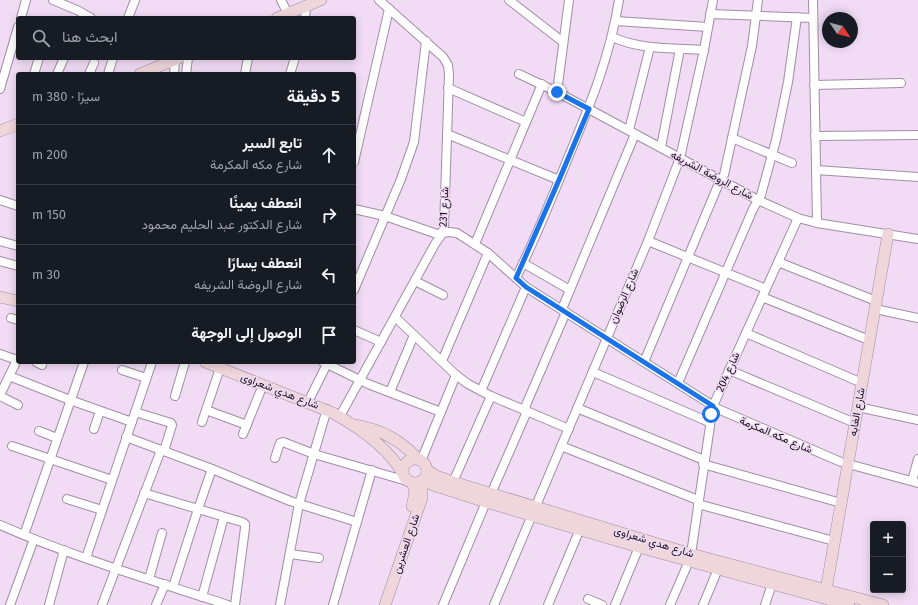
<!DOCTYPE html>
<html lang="ar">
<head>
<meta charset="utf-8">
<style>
	:root { --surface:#171b24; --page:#20242c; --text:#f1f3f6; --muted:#9ea1a6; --line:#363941 }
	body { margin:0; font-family:"Fira Sans",Vazirmatn,sans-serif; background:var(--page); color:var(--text); direction:rtl }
	.controls { position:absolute; right:12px; bottom:12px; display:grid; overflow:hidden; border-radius:4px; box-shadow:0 2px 10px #0003 }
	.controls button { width:36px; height:36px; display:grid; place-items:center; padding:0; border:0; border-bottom:1px solid var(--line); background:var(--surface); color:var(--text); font:20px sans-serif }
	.compass { position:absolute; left:822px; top:12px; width:36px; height:36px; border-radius:50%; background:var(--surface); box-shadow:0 2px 10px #0003; rotate:125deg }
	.stop { position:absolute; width:12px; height:12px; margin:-9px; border:3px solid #1a73e8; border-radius:50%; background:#fff }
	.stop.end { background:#1a73e8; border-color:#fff; box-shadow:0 1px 4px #0008 }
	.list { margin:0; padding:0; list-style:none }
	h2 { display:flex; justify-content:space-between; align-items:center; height:52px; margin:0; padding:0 16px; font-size:17px }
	h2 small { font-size:13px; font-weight:400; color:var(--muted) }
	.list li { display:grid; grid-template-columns:26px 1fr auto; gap:12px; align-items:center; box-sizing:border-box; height:60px; padding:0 16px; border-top:1px solid var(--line) }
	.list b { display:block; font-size:15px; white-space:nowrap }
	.list p { margin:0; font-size:13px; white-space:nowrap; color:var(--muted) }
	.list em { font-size:13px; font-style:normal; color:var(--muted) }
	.icon { flex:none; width:22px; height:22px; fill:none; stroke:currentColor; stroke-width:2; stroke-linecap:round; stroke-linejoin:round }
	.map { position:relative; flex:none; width:918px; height:605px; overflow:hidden; direction:ltr }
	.search { position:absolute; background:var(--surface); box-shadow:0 2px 10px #0003; left:16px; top:16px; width:340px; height:44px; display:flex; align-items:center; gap:10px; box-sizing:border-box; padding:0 14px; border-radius:4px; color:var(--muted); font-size:15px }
	.panel { position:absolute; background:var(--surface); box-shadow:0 2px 10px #0003; left:16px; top:72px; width:340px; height:292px; border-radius:4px; direction:rtl }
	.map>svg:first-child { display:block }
</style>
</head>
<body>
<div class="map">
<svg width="918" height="605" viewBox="0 0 918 605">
	<rect width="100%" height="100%" fill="#f1dbf5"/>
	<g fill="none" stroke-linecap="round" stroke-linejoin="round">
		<g stroke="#a18da5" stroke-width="10">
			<g id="street">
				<polyline points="53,0 79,11 91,18"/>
				<polyline points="281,0 288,14"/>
				<polyline points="509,0 563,42"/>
				<polyline points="813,0 817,223"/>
				<polyline points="710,14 813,18"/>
				<polyline points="21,18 26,0"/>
				<polyline points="128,18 135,0"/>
				<polyline points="305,18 306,6"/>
				<polyline points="616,21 708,27"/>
				<path d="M612,37c29,13 61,11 92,13"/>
				<polyline points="172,58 175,60 174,74"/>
				<polyline points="34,74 39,58"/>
				<polyline points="57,74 64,58"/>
				<polyline points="89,74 94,63"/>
				<polyline points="108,74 113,58"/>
				<polyline points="186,74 188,58"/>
				<polyline points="245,74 248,58"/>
				<polyline points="290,74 295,58"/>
				<polyline points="519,74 557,92 758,200 798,218 817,223 918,239"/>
				<polyline points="814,85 901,83"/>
				<polyline points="448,88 526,122"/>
				<polyline points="0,89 18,27"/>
				<polyline points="557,92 569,0"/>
				<polyline points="629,130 650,47"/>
				<polyline points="447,134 559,180"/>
				<polyline points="815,136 918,135"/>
				<polyline points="732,138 792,163"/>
				<polyline points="661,147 680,49"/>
				<polyline points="354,162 389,9"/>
				<polyline points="816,170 918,177"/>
				<polyline points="0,200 18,206"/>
				<polyline points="354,209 385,216 437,234 449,232 457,233 488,253 526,287 718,409 841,462 918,483"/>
				<polyline points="0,241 18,246"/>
				<polyline points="648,241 766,289"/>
				<polyline points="475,244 542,84"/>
				<polyline points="0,261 18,266"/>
				<polyline points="778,262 876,301"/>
				<polyline points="523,263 570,290"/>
				<path d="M516,278c19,-39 36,-80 52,-120 22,-53 42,-101 51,-158"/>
				<polyline points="415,281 443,295"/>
				<polyline points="354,290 401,179 414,142 426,41"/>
				<polyline points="762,297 869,340"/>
				<polyline points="562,309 635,134"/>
				<polyline points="875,309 918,318"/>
				<polyline points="395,317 456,375 468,384 491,396 569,429"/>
				<polyline points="11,318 18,320"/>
				<polyline points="354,330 381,342"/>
				<polyline points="746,333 862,383"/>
				<polyline points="0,354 17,360"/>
				<polyline points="442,361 488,253"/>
				<polyline points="36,362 42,365"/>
				<polyline points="323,362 368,384 441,412"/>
				<polyline points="644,362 719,183 724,175 752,46 758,0"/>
				<polyline points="122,370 146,378"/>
				<polyline points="729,370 855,423"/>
				<polyline points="593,372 709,422"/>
				<polyline points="9,376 70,400 132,422"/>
				<polyline points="678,383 753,209 761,195 776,140 788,82 797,17"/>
				<polyline points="481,391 526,287"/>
				<polyline points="390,392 414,335"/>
				<polyline points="0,395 18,358"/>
				<polyline points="0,396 18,405"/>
				<polyline points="175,396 185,362"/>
				<polyline points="308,402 327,364"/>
				<polyline points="858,407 918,420"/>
				<polyline points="577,408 704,460"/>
				<polyline points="206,410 247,425"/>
				<polyline points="135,412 171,423 172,425 164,451"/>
				<polyline points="340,416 435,244 442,234 444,228 449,75 448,65 443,57 379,0"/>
				<polyline points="202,422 220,368"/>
				<polyline points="94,429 100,411"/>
				<polyline points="39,431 57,438"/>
				<polyline points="243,434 263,385"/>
				<polyline points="126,437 212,469 290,501 357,522"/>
				<polyline points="12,446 112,480"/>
				<polyline points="561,446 698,500"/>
				<polyline points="275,458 280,443 283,442 314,454 407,481"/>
				<polyline points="421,461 456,375"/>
				<polyline points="703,464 841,503"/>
				<polyline points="912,481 918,459"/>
				<polyline points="453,482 491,396"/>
				<polyline points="144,493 242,522 245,524 245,528 235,605"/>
				<polyline points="491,494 525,416 526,405 566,312"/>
				<polyline points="67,499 102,510"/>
				<polyline points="698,504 834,541"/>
				<path d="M0,525c73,32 151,55 228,80"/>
				<polyline points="24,535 84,362"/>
				<polyline points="290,554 319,558"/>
				<polyline points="86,558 152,362"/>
				<polyline points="149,579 162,533"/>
				<polyline points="173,587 198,509 212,469"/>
				<polyline points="202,597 224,517"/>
				<polyline points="588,599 602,605"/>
				<polyline points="10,605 34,539"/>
				<polyline points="49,605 64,550"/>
				<polyline points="102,605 161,450"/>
				<polyline points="156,605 165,584"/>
				<polyline points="280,605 299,504 327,409"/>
				<polyline points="333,605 372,470"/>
				<polyline points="443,605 486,502"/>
				<polyline points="494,605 648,241 680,158 704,50 713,0"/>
				<polyline points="548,605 580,529"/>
				<polyline points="615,605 639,547"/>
				<polyline points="670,605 689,561 691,554 713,406 798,218"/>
				<polyline points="703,605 718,569"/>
				<polyline points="765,605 772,584"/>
			</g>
		</g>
		<g stroke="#a18da5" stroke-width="12">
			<g id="secondary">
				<polyline points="277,18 321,0"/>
				<polyline points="140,74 179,58"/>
				<polyline points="0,131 18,124"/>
				<polyline points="0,297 18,301"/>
				<path d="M205,362l128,51c25,14 56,35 70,61"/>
				<path d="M355,425c27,5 44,14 63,34"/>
				<circle cx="415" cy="471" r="12"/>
				<polyline points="427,470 436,476 453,482 691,554 883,605"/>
				<polyline points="424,480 433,485 486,502 639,547 849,605"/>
				<polyline points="412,506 415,493 413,483"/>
				<polyline points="826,590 888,234"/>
				<polyline points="385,605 422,498 422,481"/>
			</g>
		</g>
		<use href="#street" stroke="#fff" stroke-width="8"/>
		<use href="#secondary" stroke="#efd6da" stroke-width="11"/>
	</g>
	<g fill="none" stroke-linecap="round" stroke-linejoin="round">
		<polyline stroke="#1a73e8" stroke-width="5" points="557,92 589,109 559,180 516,278 526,287 713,406 711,414"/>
	</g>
	<g text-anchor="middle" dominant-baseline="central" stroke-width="3" stroke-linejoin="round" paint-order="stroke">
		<g font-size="11" fill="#1b141d" stroke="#f1dbf5">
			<text transform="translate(712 175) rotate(28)">شارع الروضة الشريفه</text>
			<text transform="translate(444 207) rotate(-87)">شارع 231</text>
			<text transform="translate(624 296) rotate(-67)">شارع الرضوان</text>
			<text transform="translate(728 372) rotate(-66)">شارع 204</text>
			<text transform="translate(280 391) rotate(21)">شارع هدي شعراوى</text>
			<text transform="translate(857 412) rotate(-80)">شارع الغابه</text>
			<text transform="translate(776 435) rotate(23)">شارع مكه المكرمة</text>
			<text transform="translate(654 542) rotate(17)">شارع هدي شعراوى</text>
			<text transform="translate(406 544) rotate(-71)">شارع العشرين</text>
		</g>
	</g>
</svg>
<div class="controls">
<button>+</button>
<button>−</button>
</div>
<svg class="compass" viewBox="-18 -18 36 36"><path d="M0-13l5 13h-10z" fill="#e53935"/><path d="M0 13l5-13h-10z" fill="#9ea1a6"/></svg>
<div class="stop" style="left:711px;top:414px"></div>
<div class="stop end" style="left:557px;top:92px"></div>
<div class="search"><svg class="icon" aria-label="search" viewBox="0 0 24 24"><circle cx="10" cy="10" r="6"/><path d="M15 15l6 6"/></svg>ابحث هنا</div>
<section class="panel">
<h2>5 دقيقة<small>سيرًا · 380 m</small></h2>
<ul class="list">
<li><svg class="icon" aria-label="ahead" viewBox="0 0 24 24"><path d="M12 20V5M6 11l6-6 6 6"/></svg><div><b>تابع السير</b><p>شارع مكه المكرمة</p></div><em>200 m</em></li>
<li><svg class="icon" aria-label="right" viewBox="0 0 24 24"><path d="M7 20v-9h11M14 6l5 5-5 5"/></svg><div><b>انعطف يمينًا</b><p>شارع الدكتور عبد الحليم محمود</p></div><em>150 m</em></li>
<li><svg class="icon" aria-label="left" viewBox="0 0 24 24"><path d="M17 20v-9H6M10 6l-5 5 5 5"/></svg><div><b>انعطف يسارًا</b><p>شارع الروضة الشريفه</p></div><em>30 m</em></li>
<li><svg class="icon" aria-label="arrive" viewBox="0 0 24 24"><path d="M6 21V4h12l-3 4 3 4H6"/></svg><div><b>الوصول إلى الوجهة</b></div></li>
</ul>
</section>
</div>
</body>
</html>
